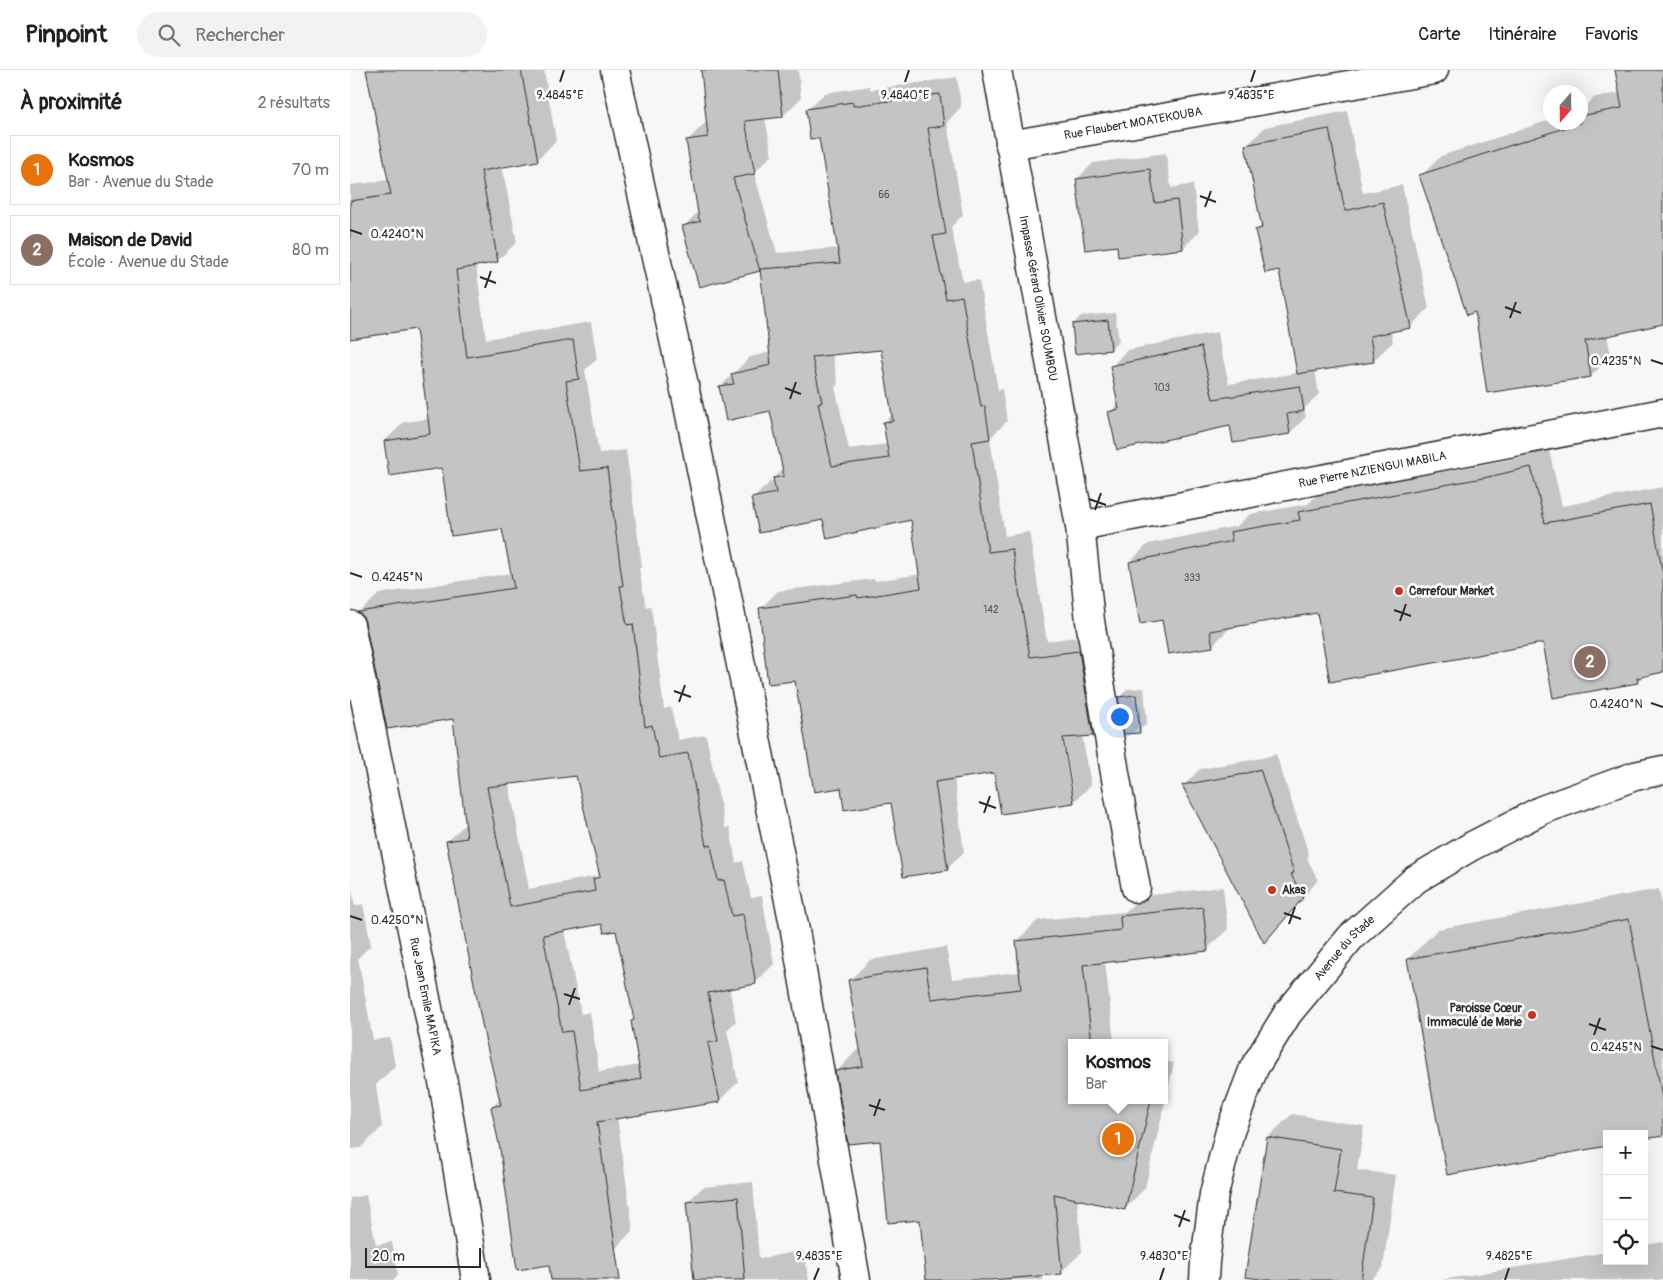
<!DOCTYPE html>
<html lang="fr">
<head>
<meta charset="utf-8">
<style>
	:root { --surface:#fff; --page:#f2f2f2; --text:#202124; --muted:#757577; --line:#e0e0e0; --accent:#d93025 }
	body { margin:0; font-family:Pangolin,sans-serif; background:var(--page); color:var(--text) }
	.controls { position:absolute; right:15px; bottom:15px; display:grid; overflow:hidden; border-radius:0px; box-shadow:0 5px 20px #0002 }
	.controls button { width:45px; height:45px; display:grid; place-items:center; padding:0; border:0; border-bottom:1px solid var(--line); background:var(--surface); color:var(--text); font:25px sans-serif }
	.compass { position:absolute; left:1193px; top:15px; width:45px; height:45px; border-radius:50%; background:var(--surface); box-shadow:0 5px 20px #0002; rotate:200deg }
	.scale { position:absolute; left:15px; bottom:12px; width:116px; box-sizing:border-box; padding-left:5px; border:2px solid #2b2b2b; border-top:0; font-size:14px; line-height:18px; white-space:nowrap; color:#2b2b2b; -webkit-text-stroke:4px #fff; paint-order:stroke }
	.you { position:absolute; left:769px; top:646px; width:18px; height:18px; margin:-12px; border:4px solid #fff; border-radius:50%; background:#1a73e8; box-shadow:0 0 0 8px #1a73e833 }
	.badge { display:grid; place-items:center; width:32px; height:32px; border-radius:50%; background:var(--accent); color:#fff; font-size:16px; font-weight:700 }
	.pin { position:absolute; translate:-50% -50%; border:2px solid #fff; box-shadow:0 1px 5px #0006 }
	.popup { position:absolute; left:718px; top:969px; width:100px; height:65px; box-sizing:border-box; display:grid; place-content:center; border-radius:0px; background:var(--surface); filter:drop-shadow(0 1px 4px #0005); font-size:16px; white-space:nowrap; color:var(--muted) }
	.popup b { font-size:19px; color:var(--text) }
	.popup::after { content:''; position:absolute; left:50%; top:100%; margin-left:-10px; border:10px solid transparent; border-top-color:var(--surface) }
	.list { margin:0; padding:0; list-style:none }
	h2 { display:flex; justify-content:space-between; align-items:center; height:65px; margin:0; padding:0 20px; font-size:21px }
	h2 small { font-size:16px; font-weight:400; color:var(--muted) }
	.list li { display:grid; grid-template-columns:32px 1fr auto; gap:15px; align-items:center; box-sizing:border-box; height:70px; margin:0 10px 10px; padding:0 10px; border:1px solid var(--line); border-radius:0px }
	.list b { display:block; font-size:19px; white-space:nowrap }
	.list p { margin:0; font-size:16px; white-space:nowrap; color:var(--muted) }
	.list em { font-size:16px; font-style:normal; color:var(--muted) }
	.icon { flex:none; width:28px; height:28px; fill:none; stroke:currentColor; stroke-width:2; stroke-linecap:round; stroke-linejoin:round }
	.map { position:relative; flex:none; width:1313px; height:1210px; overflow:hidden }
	header { display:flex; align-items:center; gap:30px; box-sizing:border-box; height:70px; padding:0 25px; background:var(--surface); border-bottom:1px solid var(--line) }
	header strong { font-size:24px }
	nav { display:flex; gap:28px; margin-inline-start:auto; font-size:18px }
	.search { width:350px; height:45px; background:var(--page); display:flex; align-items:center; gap:12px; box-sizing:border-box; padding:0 18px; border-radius:28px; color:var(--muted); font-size:19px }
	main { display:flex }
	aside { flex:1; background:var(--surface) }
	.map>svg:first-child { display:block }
</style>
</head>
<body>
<header>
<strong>Pinpoint</strong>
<div class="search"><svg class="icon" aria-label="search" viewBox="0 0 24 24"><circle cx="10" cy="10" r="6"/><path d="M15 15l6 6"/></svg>Rechercher</div>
<nav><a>Carte</a><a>Itinéraire</a><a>Favoris</a></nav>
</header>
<main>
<aside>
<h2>À proximité<small>2 résultats</small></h2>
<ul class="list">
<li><span class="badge" style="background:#e8710a">1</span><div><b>Kosmos</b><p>Bar · Avenue du Stade</p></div><em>70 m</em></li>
<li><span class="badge" style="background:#8d6e63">2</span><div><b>Maison de David</b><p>École · Avenue du Stade</p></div><em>80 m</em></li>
</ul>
</aside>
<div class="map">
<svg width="1313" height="1210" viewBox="0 0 1313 1210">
	<rect width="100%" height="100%" fill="#f7f7f7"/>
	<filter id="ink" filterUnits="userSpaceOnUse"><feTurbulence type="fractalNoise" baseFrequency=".02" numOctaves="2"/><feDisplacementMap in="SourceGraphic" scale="10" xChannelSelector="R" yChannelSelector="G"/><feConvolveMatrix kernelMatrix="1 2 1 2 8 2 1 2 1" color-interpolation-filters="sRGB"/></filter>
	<g filter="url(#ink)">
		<g fill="#0003" fill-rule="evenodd">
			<path d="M17,0h177l12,71 -19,19 -35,6 15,76 -19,18 -22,5 10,74 105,-17 6,37 -12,11 14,83 27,-3 16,116 -3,3 7,38 5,-1 13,103 7,-2 7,33 28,-5 19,93 5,-1 6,36 7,-2 8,37 11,-2 12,68 -19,19 -26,4 7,34 -9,9 11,52 -19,19 -102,16 16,113 -18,19 -38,31h-25l-2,-16 -49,-115 -9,-42 9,-9 -54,-256 19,-19 -12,-105 -88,-97 -6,-9 19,-18 133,-21 -9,-45 -60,-61 -58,-26 19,-19 25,-3 -12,-91 -67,10v-153l39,-5zM227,704l23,99 -3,3 -68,13 -20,-106zM253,853l14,6 18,90 -3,2 7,44 -40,7 -9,-60 -9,2 -17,-84z"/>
			<path d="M352,0h96l3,28 -18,18 -18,2 7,37 -18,18 23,80 62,-5 -19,-111 -13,-27 18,-17 45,-7v4l87,-13 4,30 -14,15 16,93 -12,12 12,55 16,-2 19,110 4,-1 5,32 -17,17 15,98 24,-4 18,109 49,-7 14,83 -17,18h-11l9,50 -17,17 -79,-31 -41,7 10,74 -17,17 -55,-68 -50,-14 -46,-107 -35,-72 17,-17 96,-12 1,2 46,-7 -9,-56h-88l-71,-19 17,-17 5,-1 -1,-3 10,-10 -13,-58 -51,-23 30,-30 21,-5 -10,-84 -2,2 -76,-43 16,-16 -12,-70 18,-18 3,-1zM532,278l11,65 -9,10 4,21 -39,5 -14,-62 3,-3 -6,-30zM711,662h2l10,58h-2z"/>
			<polygon points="1266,0 1313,0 1313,253 1257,265 1261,286 1241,306 1126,241 1071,106 1091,86 1200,50 1200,52 1230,52 1230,41 1245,27 1270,23"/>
			<polygon points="997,41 1013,123 1052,115 1079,238 1060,257 1041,261 1043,272 1024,290 965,300 969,324 954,339 956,347 940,363 881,355 760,342 769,333 761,297 777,280 867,262 879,314 948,303 930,199 907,160 913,154 897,76 915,57"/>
			<polygon points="816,83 821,118 843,114 849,162 833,178 770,185 769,175 727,109 743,93"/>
			<polygon points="765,243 769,271 761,279 723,254 731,246"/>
			<polygon points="1199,380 1212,436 1313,417 1313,601 1294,605 1288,611 1194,572 968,542 880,556 880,558 862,576 814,548 780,492 798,474 887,456 900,444 958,434 967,425 1157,390"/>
			<polygon points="794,618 797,653 789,661 770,627 777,619"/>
			<polygon points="926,684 959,785 957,788 968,810 930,855 915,871 834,715 850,699 912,688"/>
			<polygon points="0,810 5,836 13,834 21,875 8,888 23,970 40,968 45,996 26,1015 32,1057 11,1078 0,1079"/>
			<polygon points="873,817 878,859 857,879 755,891 764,973 722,973 722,1030 814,1030 814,991 824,993 795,1118 775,1139 727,1128 732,1182 711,1202 692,1204 693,1210 577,1210 571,1149 531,1070 487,1001 507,980 511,980 499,911 520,890 596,877 602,909 671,902 667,871 688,850 775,842 792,826"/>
			<polygon points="1309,819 1313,842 1313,1065 1294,1064 1058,889 1088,859"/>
			<polygon points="942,1044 1014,1056 1007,1100 1046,1105 1033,1198 1020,1210 926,1210 918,1067"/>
			<polygon points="403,1112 409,1189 453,1180 459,1210 347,1210 337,1132 353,1117"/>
			<polygon points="16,1125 26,1175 42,1172 48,1205 44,1210 0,1210 0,1128"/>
			<polygon points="1313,1172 1313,1210 1091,1210 1257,1182 1257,1191 1294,1191 1294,1175"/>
		</g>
		<g fill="#c4c4c4" stroke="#2b2b2b" fill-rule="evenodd">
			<path d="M16,0h155l17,91 -57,10 17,91 -42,8 11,87 106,-17 6,39 -13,2 14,90 27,-3 16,118h-3l7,39 6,-1 12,103 7,-2 7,33 29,-5 18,93 5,-1 7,36 6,-1 8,36 11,-2 13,70 -48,9 10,48 -10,2 12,59 -123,20 23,158h-69l-2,-15 -32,5 -17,-121 -9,-42 10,-2 -17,-71 -38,-193 21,-3 -14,-119 -66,10 -22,-107 -3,-7 -4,-3 156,-24 -12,-59 -51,7 -9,-68 -53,8 -5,-35 46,-7 -14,-105 -66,10v-138l41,-6zM226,706l24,101 -7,2 2,12 -85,16 -23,-120zM252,854l2,9 12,-2 18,89 -3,1 10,58 -60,11 -9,-59 -10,1 -19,-97z"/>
			<polygon points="351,0 428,0 433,47 395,51 405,104 383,108 410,201 349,217 332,156 351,151 349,149 336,70 358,67"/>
			<polygon points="1265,0 1313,0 1313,254 1235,271 1241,307 1137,323 1125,242 1117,245 1069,105 1230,53 1230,46 1272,38"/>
			<path d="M590,24l4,32 -16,2 18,106 -13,2 13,63 16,-3 19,111 4,-1 5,33 -18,3 16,110 24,-3 18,108 49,-6 14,85 -30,2 11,65 -73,11 -7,-41 -59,9 13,88 -45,7 -12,-74 -47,7 -3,-22 -27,4 -19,-111 -27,3 -9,-76 98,-13 1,3 63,-10 -10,-68 -84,19 -4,-19 -64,13 -8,-35 25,-5 -3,-15 11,-2 -14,-65 -44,10 -7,-35 15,-2 -3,-10 40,-9 -11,-96 80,-6 -21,-125 -9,1 -4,-30 47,-7v4zM531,280l12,71 -10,1 6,36 -57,8 -14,-63 4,-1 -10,-45z"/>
			<polygon points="979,59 995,141 1033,132 1061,258 1020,266 1024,292 947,304 929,200 915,203 905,160 912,158 895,75"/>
			<polygon points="800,99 805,133 827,130 833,179 768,187 767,176 735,180 726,109"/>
			<polygon points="758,250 761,280 725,284 722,254"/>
			<polygon points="851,277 863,329 950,316 954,341 937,344 940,364 883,373 880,356 767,380 758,342 769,339 760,296"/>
			<polygon points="1181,397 1195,453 1300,434 1313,505 1313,602 1287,608 1288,613 1203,628 1193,573 980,612 967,543 860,561 863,577 818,584 812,550 790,554 779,492 882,471 880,462 950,450 948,442 1138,407"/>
			<polygon points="786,625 790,663 774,664 768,627"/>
			<polygon points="910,699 944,803 941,804 953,828 914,873 832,715 895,704"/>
			<polygon points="853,837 858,881 733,895 742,973 722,973 722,1030 801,1030 775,1140 704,1124 712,1204 642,1210 576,1210 570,1150 538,1153 530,1071 498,1074 485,1001 513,996 498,910 576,897 581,929 671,919 666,871 771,860 770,846"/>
			<polygon points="1279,849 1313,1033 1313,1066 1294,1069 1294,1064 1257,1064 1257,1076 1097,1105 1057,889"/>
			<polygon points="917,1067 991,1079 984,1123 1023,1128 1011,1210 917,1210 895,1207"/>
			<polygon points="388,1127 395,1210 344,1210 336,1132"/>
		</g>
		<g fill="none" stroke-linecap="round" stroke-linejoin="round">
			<g stroke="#2b2b2b" stroke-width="31">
				<g id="street">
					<polyline points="265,0 335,320 444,855 506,1210"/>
					<path id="s1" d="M647,0l83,456 10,95 26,158 20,109"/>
					<path id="s2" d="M660,75l424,-75"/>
					<path id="s3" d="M730,456l583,-113"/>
					<path id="s4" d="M0,555l94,462 32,193"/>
				</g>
			</g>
			<g stroke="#2b2b2b" stroke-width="31">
				<g id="secondary">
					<path id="s5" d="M854,1210l1,-19 9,-67 16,-63 24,-63 34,-55 63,-76 65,-58 56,-33 70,-36 93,-34 28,-6"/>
				</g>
			</g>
			<use href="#street" stroke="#fff" stroke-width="28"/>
			<use href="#secondary" stroke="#fff" stroke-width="28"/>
		</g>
	</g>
	<path fill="none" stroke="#2b2b2b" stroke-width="2" d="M210,12l4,-12M555,12l4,-12M901,12l4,-12M850,126l16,6M855,137l6,-16M0,160l12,4M130,207l16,6M135,218l6,-17M1155,237l16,6M1160,248l6,-16M1301,290l12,4M435,318l16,6M440,329l6,-17M739,429l17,6M745,440l6,-17M0,503l12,4M1044,540l17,6M1050,551l6,-17M324,621l17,6M329,632l6,-17M1301,633l12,4M629,732l17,6M634,743l6,-17M934,843l17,6M0,846l12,4M939,854l6,-17M214,924l16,5M219,935l6,-17M1239,954l17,6M1244,965l6,-17M1301,976l12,4M519,1035l16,5M524,1046l6,-17M824,1145l16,6M829,1157l6,-17M464,1210l5,-12M810,1210l4,-12M1155,1210l4,-12"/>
	<g fill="#c8321e" stroke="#fff" stroke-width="2">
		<circle cx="1049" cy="521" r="5"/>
		<circle cx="922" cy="820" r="5"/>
		<circle cx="1182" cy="945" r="5"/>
	</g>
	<g text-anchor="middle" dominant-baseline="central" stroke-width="5" stroke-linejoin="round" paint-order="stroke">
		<g font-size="10" fill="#515151">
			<text x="534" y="125">66</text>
			<text x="812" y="318">103</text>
			<text x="842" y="508">333</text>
			<text x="641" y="540">142</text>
		</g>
		<g font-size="12" fill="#2b2b2b" stroke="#fff">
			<text stroke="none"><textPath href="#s2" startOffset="125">Rue Flaubert MOATEKOUBA</textPath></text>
			<text stroke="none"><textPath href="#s1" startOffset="232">Impasse Gérard Olivier SOUMBOU</textPath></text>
			<text stroke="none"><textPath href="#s3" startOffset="298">Rue Pierre NZIENGUI MABILA</textPath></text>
			<text stroke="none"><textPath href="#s5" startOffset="370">Avenue du Stade</textPath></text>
			<text stroke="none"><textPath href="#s4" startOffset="379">Rue Jean Emile MAPIKA</textPath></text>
		</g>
		<g font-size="12" font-weight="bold" fill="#2b2b2b" stroke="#fff" text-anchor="start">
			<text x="1059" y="521">Carrefour Market</text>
			<text x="932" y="820">Akas</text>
			<text x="1172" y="938" text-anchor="end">Paroisse Cœur<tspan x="1172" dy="14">Immaculé de Marie</tspan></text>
		</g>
	</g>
	<g font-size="12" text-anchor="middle" fill="#2b2b2b" stroke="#fff" stroke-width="5" stroke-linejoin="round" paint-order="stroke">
		<text x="210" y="29">9.4845°E</text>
		<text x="555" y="29">9.4840°E</text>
		<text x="901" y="29">9.4835°E</text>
		<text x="47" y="168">0.4240°N</text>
		<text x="1266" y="295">0.4235°N</text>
		<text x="47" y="511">0.4245°N</text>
		<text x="1266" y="638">0.4240°N</text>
		<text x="47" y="854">0.4250°N</text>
		<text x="1266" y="981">0.4245°N</text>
		<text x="469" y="1190">9.4835°E</text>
		<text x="814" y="1190">9.4830°E</text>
		<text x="1159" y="1190">9.4825°E</text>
	</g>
</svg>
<div class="controls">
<button>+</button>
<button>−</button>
<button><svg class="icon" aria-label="locate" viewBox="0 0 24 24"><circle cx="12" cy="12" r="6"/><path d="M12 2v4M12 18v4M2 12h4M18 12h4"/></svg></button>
</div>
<svg class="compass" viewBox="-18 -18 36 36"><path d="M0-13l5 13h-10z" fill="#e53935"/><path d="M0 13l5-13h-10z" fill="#757577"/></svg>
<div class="scale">20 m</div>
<div class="you"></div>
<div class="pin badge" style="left:768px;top:1069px;background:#e8710a">1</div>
<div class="popup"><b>Kosmos</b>Bar</div>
<div class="pin badge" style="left:1240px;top:592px;background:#8d6e63">2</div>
</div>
</main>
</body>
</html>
